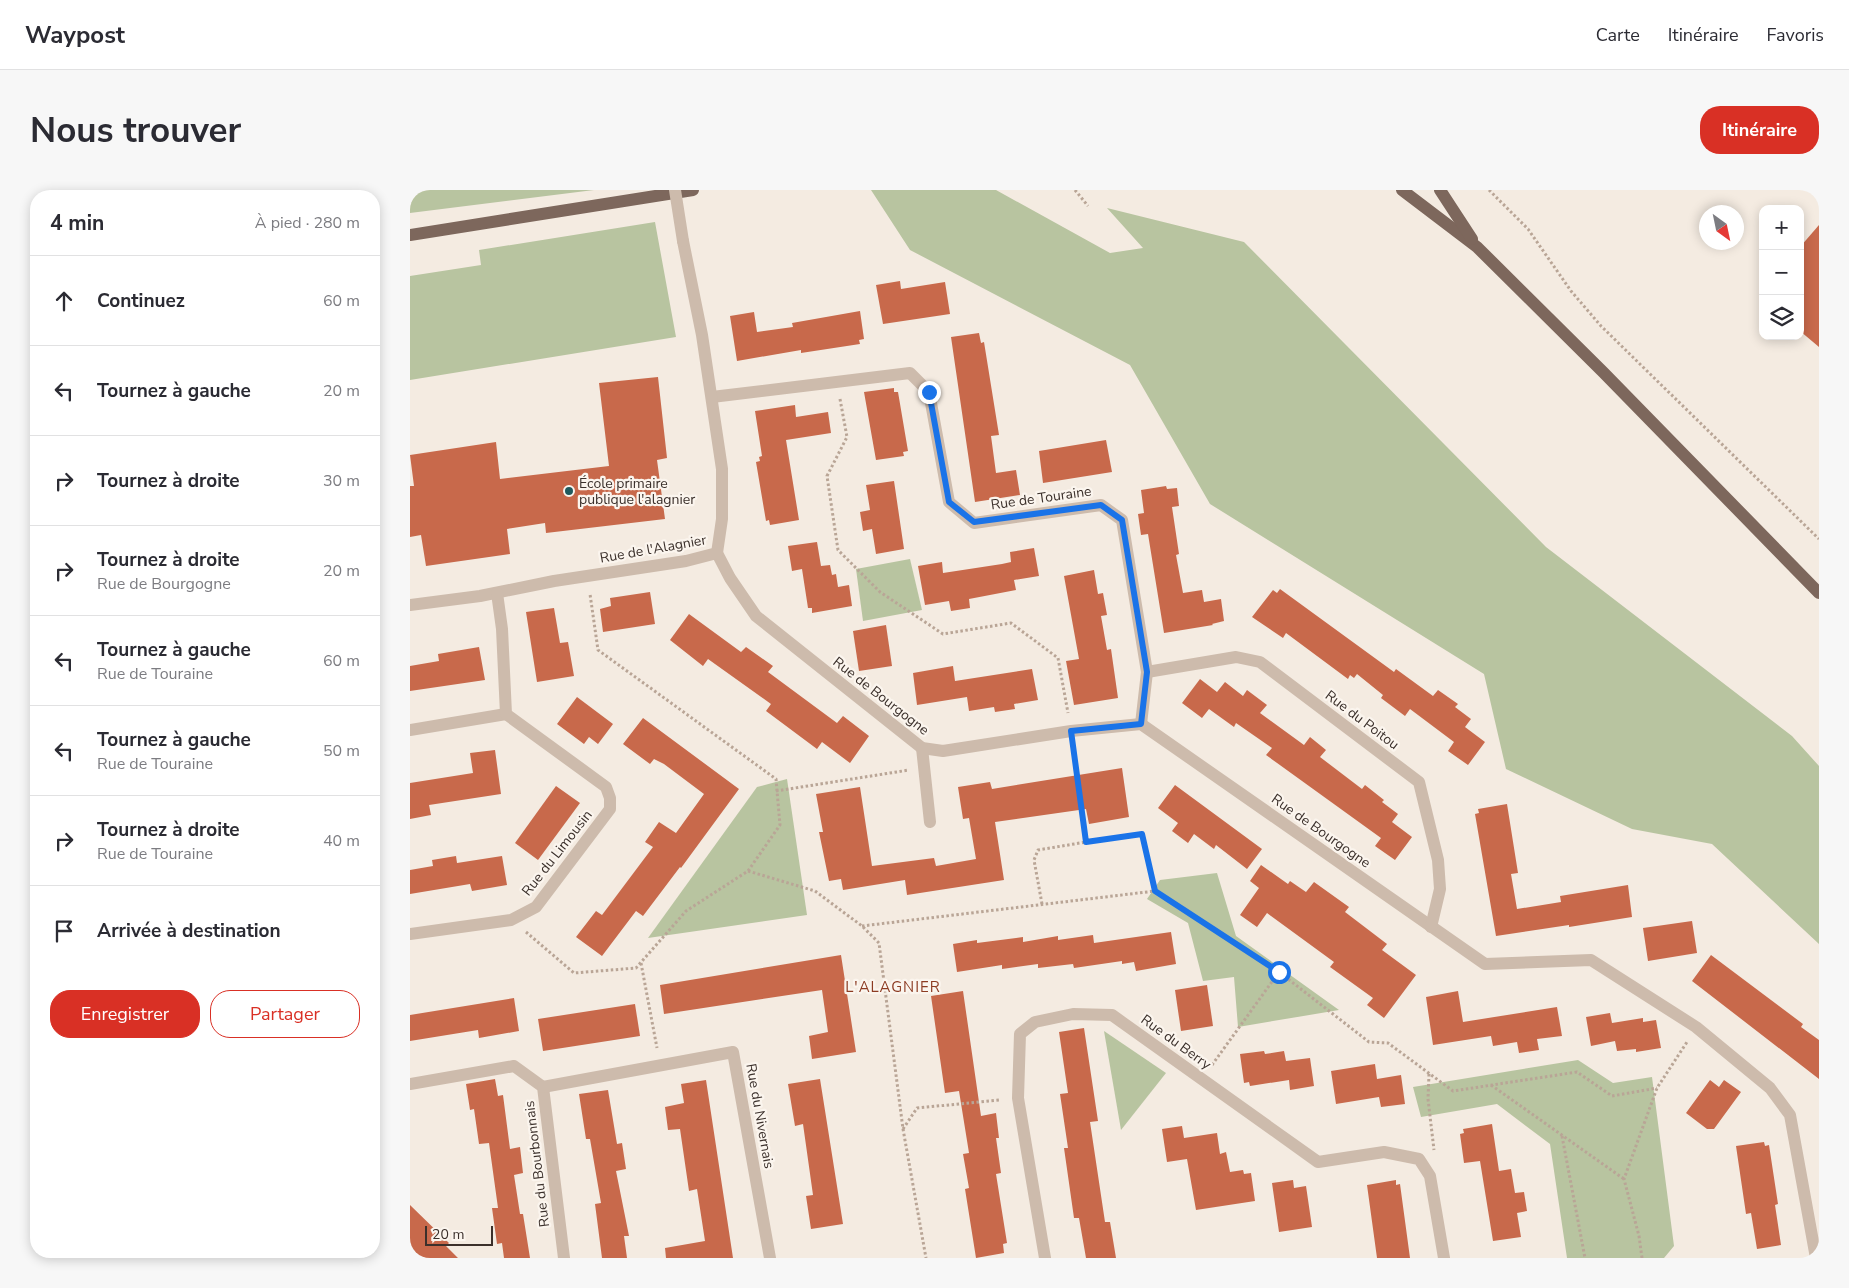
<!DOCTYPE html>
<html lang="fr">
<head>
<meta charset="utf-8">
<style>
	:root { --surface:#fff; --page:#f7f7f7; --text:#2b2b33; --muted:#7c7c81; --line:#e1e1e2; --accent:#d93025 }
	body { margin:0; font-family:"Nunito Sans",sans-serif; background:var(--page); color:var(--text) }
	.controls { position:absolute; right:15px; top:15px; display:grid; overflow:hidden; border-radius:10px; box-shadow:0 2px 12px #0003 }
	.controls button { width:45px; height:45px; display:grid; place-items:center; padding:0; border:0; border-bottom:1px solid var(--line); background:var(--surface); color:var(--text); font:25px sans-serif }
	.compass { position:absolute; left:1289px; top:15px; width:45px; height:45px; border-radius:50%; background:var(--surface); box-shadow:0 2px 12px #0003; rotate:147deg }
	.scale { position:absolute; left:15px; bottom:12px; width:68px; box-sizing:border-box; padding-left:5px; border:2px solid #3b302b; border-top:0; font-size:14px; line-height:18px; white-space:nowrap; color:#3b302b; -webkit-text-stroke:4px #fbf5ee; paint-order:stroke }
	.stop { position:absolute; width:15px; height:15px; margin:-11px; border:4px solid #1a73e8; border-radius:50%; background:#fff }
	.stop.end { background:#1a73e8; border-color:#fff; box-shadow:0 1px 5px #0008 }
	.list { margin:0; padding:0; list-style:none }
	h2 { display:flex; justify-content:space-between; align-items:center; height:65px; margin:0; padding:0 20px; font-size:21px }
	h2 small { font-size:16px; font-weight:400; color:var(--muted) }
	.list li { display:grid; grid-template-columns:32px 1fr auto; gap:15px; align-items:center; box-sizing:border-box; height:90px; padding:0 20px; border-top:1px solid var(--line) }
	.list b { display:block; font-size:19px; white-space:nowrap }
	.list p { margin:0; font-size:16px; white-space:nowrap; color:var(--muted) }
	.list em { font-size:16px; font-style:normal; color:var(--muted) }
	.actions { display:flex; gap:10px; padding:15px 20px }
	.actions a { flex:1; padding:11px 0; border:1px solid var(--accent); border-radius:20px; text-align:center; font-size:18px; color:var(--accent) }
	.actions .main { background:var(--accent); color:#fff }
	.icon { flex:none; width:28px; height:28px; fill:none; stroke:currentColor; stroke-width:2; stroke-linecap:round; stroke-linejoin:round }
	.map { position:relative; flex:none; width:1409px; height:1068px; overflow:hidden; border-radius:20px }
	header { display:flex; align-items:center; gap:30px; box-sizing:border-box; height:70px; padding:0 25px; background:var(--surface); border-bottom:1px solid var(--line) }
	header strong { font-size:24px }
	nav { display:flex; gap:28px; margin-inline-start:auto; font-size:18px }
	.intro { display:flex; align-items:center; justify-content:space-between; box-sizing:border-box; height:120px; padding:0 30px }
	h1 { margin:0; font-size:35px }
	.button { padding:12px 22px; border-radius:20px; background:var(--accent); color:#fff; font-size:18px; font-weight:700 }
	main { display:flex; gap:30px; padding:0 30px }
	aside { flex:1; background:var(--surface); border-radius:20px; box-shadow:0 2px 12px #0003 }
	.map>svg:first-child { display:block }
</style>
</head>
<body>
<header>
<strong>Waypost</strong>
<nav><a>Carte</a><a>Itinéraire</a><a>Favoris</a></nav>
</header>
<div class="intro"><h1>Nous trouver</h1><a class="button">Itinéraire</a></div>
<main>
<aside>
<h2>4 min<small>À pied · 280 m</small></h2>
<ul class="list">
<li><svg class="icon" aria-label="ahead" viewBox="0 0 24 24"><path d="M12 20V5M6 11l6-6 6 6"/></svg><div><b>Continuez</b></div><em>60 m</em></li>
<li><svg class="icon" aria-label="left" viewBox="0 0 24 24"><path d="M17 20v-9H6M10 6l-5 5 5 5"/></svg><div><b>Tournez à gauche</b></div><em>20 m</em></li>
<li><svg class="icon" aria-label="right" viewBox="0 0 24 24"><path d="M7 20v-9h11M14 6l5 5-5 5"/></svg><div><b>Tournez à droite</b></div><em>30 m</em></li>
<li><svg class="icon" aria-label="right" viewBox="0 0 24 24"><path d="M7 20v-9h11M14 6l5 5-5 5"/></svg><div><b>Tournez à droite</b><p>Rue de Bourgogne</p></div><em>20 m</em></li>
<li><svg class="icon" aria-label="left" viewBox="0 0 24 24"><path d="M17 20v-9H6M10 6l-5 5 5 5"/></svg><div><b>Tournez à gauche</b><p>Rue de Touraine</p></div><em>60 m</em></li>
<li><svg class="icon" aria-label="left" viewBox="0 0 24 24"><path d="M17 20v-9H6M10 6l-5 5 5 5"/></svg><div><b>Tournez à gauche</b><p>Rue de Touraine</p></div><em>50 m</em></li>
<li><svg class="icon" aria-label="right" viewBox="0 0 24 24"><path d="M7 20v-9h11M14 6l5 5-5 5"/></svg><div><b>Tournez à droite</b><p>Rue de Touraine</p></div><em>40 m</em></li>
<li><svg class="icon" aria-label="arrive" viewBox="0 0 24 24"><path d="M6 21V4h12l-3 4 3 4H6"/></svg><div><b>Arrivée à destination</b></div></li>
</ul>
<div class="actions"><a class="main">Enregistrer</a><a>Partager</a></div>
</aside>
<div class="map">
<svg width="1409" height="1068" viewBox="0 0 1409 1068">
	<rect width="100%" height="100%" fill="#f4ebe1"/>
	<g fill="#b8c4a0">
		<polygon points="0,0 184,0 0,23"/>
		<polygon points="461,0 586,0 700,63 733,58 697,18 834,52 1136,357 1382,546 1409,576 1409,754 1302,654 1222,639 1096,579 1074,484 800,314 720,175 500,60"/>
		<polygon points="245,32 266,147 0,190 0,86 71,75 69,60"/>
		<polygon points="500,369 512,420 453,431 446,379"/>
		<polygon points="377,589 397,725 238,748 347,597"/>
		<polygon points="807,683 826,746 929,820 828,837 824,787 793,791 778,733 737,709 750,690"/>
		<polygon points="694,841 756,883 711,940"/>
		<polygon points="1168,870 1203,893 1242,887 1264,1056 1254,1068 1157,1068 1140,954 1087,914 1011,927 1003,897"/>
	</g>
	<g fill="#c8694b">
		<polygon points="1409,35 1409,157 1390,141 1390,57"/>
		<polygon points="490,91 491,99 535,92 540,124 473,134 466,95"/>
		<polygon points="450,121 454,149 449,150 450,154 391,163 391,160 327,171 320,126 344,122 347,142 383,137 382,133"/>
		<polygon points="569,143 571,153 574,152 589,245 581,246 586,283 606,280 610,305 565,312 541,147"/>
		<polygon points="248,187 257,268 247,270 255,329 136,343 135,333 97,339 100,364 16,376 11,345 0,347 0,296 4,296 0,265 86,252 90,289 199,276 189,193"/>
		<polygon points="484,198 484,202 488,202 498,261 493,262 494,266 466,270 454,202"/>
		<polygon points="385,215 386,227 418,222 421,243 376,250 389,330 360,335 359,330 356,331 346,272 350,271 349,267 352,266 345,221"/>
		<polygon points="696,250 702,282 633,293 629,261"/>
		<polygon points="484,291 494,359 466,364 462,339 453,341 450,322 460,320 456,295"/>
		<polygon points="756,296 757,299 767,298 769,316 762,317 769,364 766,365 773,403 792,400 794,412 811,409 814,431 802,434 803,435 754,443 738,344 731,345 728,324 734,323 731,300"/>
		<polygon points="407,352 411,376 420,375 422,385 426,384 428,397 439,395 442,416 402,423 402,418 398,418 392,379 382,381 378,356"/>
		<polygon points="624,358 629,386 604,390 606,400 559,409 560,418 541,421 539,411 515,415 508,376 532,372 533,383 592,374 601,372 600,362"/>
		<polygon points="684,380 688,404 693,403 697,425 691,426 697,460 701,459 708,508 664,515 656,471 669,469 654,386"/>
		<polygon points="870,399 984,482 986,479 1023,506 1028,500 1048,514 1045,517 1061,529 1055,537 1075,552 1058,575 1038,561 1044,552 1000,519 995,526 971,508 973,505 947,484 944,488 940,485 938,489 876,443 873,448 842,427 863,400 867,403"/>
		<polygon points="240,402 245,434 193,442 190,419 201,416 200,408"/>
		<polygon points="144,418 150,453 158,452 164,486 127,492 116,422"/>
		<polygon points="279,424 331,462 336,457 363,476 358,482 427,533 433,526 459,546 440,573 412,552 407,559 356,521 361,514 298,469 293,476 260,450"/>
		<polygon points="476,435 482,476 449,481 443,441"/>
		<polygon points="69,457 75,490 0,501 0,476 29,471 28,464"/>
		<polygon points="543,476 545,491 622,479 628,510 604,514 605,519 585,522 584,517 559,521 557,507 507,515 503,483"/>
		<polygon points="790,489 807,502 815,492 833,506 837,500 857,515 850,523 894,555 900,547 916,560 910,567 952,599 955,595 974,610 972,612 988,624 982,632 1002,647 985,670 965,656 971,648 856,565 862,558 826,533 824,537 799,519 792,528 772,513"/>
		<polygon points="167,507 203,534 188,554 179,547 174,554 147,534"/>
		<polygon points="233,528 329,599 271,678 270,677 233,726 226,721 192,766 166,747 186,721 192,725 243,657 235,652 249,632 266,643 294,604 254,574 244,569 240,574 213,554"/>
		<polygon points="85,560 91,604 19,615 21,625 0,629 0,593 63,583 60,563"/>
		<polygon points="712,578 719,627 679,634 676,619 585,632 594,690 497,705 495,690 433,700 431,689 419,691 409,642 413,642 406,604 450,597 462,676 524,668 526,676 566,669 559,628 553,629 548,597 580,592 582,599"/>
		<polygon points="765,595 852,659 837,679 806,655 804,659 784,644 778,653 762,641 768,633 748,618"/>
		<polygon points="146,596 170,613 128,670 105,653"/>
		<polygon points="1097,614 1108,683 1101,684 1107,719 1151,712 1150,706 1218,695 1222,727 1159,737 1159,735 1086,746 1065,624 1069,623 1068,619"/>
		<polygon points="46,666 47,673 92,666 97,695 62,701 60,694 0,704 0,680 23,676 22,670"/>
		<polygon points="851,675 878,694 880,691 896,702 904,692 939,717 935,722 977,754 972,760 1006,785 974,828 957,815 963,808 920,777 924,772 857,723 847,737 830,725 849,698 840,691"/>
		<polygon points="1282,731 1287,763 1238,771 1233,738"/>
		<polygon points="761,742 766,774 726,781 724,772 712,774 712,771 664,778 663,774 628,778 628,774 592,779 592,775 547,782 543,754 567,750 567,753 613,747 613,752 648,746 648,750 683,745 684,753"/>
		<polygon points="431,765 446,862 402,869 399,846 418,842 412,800 254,824 250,795"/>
		<polygon points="1301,765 1393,834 1391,837 1409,850 1409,889 1282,791"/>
		<polygon points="797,795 803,836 771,841 765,800"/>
		<polygon points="553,801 571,926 586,923 589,948 586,948 591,983 586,984 597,1053 593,1054 594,1063 566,1068 555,999 559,998 553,964 559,963 549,901 535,903 521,806"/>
		<polygon points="1048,801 1053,832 1147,817 1152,846 1127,849 1129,860 1109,863 1107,852 1083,856 1081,846 1023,855 1016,807"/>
		<polygon points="104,808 109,841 69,848 68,840 0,851 0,825"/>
		<polygon points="225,814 230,846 133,861 128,829"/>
		<polygon points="1200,823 1202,833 1233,828 1233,832 1246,830 1251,858 1226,862 1226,859 1207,861 1205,851 1181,856 1176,827"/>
		<polygon points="674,838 688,931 680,932 695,1032 700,1032 706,1068 676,1068 669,1028 664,1028 654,958 658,958 650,904 658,903 649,842"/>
		<polygon points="854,861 855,864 874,861 876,871 900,868 904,896 880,900 879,890 840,896 839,892 834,893 830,864"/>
		<polygon points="965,874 967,889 991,885 995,914 971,917 969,907 926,914 921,881"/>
		<polygon points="85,889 88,906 93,905 100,959 110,957 113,983 104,985 110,1024 113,1024 120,1068 94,1068 92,1053 87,1054 82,1018 88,1018 79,953 69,954 64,919 60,920 56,894"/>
		<polygon points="410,889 433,1034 401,1039 396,1006 403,1005 393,934 385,936 378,894"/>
		<polygon points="296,890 323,1068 256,1068 255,1058 295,1051 287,999 279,1001 270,939 258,940 255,917 274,913 271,894"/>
		<polygon points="1300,890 1309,897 1314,890 1331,902 1304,939 1297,939 1276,923"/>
		<polygon points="198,900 207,954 212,953 216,979 206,981 219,1046 214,1046 217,1068 192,1068 185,1014 191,1013 180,949 176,949 169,904"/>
		<polygon points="1082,934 1089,981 1101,979 1105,1003 1114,1002 1117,1021 1107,1023 1111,1047 1083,1051 1070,971 1054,973 1050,944 1054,943 1053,939"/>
		<polygon points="772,936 774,948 807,943 810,964 816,962 820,982 833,980 834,984 841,983 845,1011 786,1020 777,969 757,972 752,939"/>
		<polygon points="1354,952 1355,956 1359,955 1368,1014 1365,1015 1371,1055 1347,1059 1341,1023 1336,1024 1326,956"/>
		<polygon points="883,990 884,998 896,996 902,1037 869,1042 862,993"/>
		<polygon points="986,990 986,995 990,994 1000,1068 967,1068 957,995"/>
		<polygon points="0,1015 39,1053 36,1056 48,1068 11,1068 0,1058"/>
	</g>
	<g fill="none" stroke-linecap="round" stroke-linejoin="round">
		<g stroke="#b9a596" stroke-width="3" stroke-dasharray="2.5 2.5" stroke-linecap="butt">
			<polyline points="665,0 678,16"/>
			<polyline points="1079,0 1118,39 1161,101 1191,136 1409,349"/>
			<polyline points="430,209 437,247 417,286 428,360 470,402 533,444 601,433 648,468 658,523"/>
			<polyline points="663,557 676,652"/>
			<polyline points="366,601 499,580"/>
			<polyline points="338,681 405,701 452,736 469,753 493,939 516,1068"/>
			<polyline points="632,714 624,670 628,660 676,652 731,645 745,701"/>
			<polyline points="452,736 745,701 869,782 959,852 978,853 1043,901 1167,882 1202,906 1247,898"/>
			<polyline points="116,742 164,783 226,778 276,721 338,681 370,635 366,589 188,460 180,404"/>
			<polyline points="231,773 247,858"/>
			<polyline points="802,875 869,782"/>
			<polyline points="1019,884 1018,909 1024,960"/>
			<polyline points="1081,895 1214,989"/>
			<polyline points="493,939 507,918 590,910"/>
			<polyline points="1152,946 1175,1068"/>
			<polyline points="1232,1068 1229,1046 1214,989 1247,898 1277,852"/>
		</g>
		<g stroke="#cdbbac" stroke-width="12">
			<polyline points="302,207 500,183 519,202 539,312 564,333 691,315 712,330 737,482 731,534"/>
			<polyline points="307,363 320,388 346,426 512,558 533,561 661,541 731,534 1075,774 1181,770 1286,837 1360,898 1380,925 1406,1068"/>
			<polyline points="0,415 70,406 144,391 276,371 307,363 312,329 312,279 292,145 273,51"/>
			<polyline points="737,482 826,467 850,472 1009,592 1028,670 1030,699 1021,737"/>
			<polyline points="0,540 96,524"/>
			<polyline points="512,558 520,632"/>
			<polyline points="0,744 101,730 126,717 200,619 200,608 196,597 96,524 92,439 87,403"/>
			<polyline points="0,894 104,876 133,897 154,1068"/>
			<polyline points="133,897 323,862 360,1068"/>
			<polyline points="635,1068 608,908 610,844 625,832 663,824 702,825 908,972 974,962 1009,969 1020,986 1034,1068"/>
		</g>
		<g stroke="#7d675c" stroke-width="12">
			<polyline points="992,0 1067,57 1193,182 1409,403"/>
			<polyline points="1030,0 1062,49"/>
			<polyline points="0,45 283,0"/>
		</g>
		<polyline stroke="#cdbbac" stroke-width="12" points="265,0 273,51"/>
	</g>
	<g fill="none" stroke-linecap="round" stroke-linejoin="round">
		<polyline stroke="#1a73e8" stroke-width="6" points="519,202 539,312 564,332 691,315 712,330 737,482 731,534 661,541 676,652 732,644 745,701 869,782"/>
	</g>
	<circle fill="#1f5a5e" stroke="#fbf5ee" stroke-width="2" cx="159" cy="301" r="5"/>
	<g text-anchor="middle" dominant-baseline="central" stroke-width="4.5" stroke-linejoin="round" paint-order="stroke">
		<g font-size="14" fill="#3b302b" stroke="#fbf5ee" text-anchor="start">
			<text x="169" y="293">École primaire<tspan x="169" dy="16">publique l'alagnier</tspan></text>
		</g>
		<g font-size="14" fill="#3b302b" stroke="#fbf5ee">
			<text transform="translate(631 308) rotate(-8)">Rue de Touraine</text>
			<text transform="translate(243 359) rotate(-10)">Rue de l'Alagnier</text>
			<text transform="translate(471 506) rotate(38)">Rue de Bourgogne</text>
			<text transform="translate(952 530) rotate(37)">Rue du Poitou</text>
			<text transform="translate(911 641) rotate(35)">Rue de Bourgogne</text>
			<text transform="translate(147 663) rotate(-52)">Rue du Limousin</text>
			<text transform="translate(766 852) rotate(36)">Rue du Berry</text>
			<text transform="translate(350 926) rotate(80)">Rue du Nivernais</text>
			<text transform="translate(127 974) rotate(-97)">Rue du Bourbonnais</text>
		</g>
		<g font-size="15" letter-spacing="1" fill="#8c3b22" stroke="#fbf5ee">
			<text x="483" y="797">L'ALAGNIER</text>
		</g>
	</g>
</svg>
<div class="controls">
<button>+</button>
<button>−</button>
<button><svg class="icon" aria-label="layers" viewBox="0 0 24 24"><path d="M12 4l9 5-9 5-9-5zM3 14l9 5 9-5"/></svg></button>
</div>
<svg class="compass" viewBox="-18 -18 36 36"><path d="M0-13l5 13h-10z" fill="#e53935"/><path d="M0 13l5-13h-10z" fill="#7c7c81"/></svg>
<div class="scale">20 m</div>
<div class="stop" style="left:869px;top:782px"></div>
<div class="stop end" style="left:519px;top:202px"></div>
</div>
</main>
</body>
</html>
